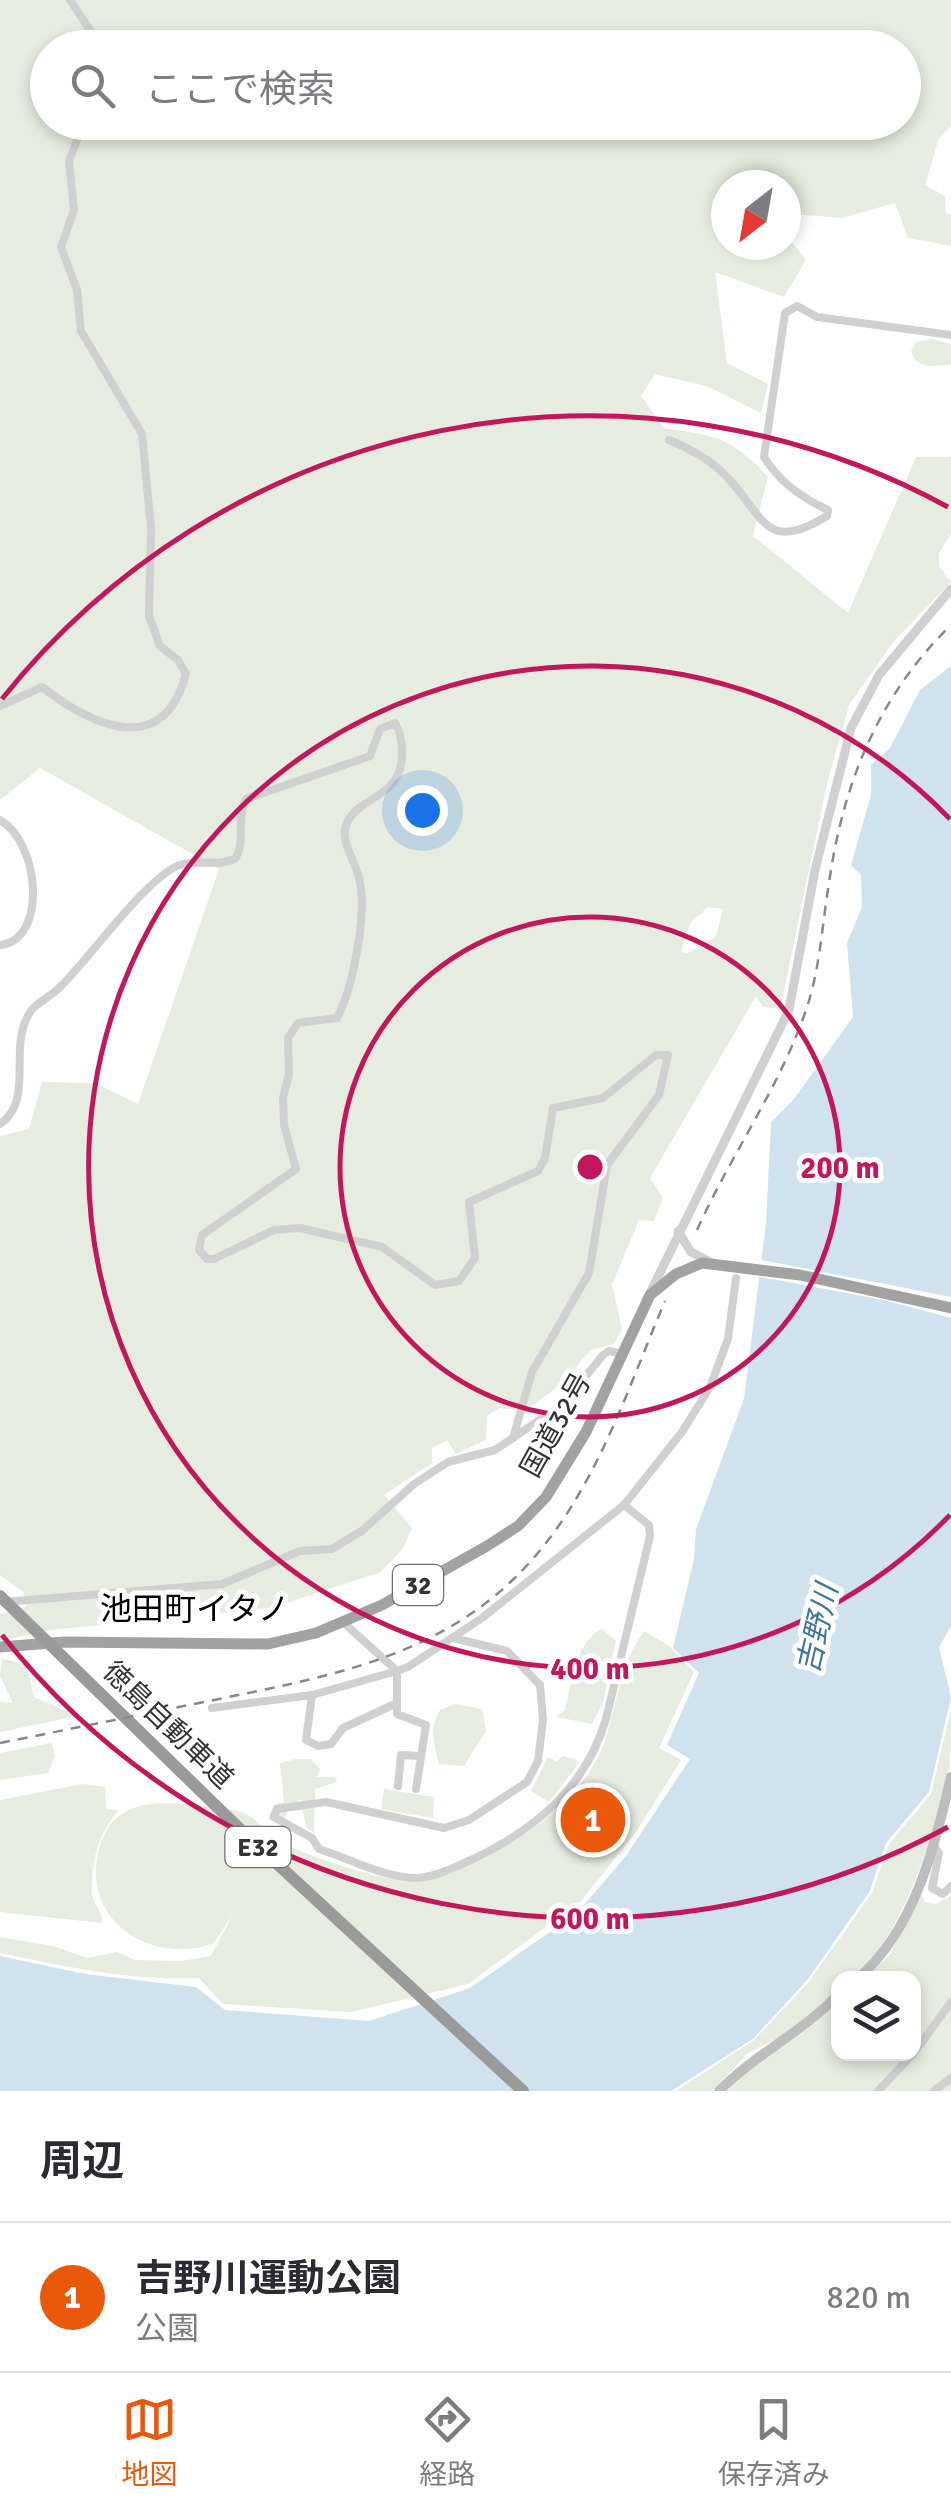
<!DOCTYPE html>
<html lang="ja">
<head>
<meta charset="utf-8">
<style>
	:root { --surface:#fff; --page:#f7f7f7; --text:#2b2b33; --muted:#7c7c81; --line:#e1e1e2; --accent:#ea580c }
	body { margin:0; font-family:Signika,"Noto Sans JP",sans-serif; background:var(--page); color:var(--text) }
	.controls { position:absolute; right:30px; bottom:30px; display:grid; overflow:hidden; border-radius:20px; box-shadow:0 5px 15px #0003 }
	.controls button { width:90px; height:90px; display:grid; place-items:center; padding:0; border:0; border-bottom:2px solid var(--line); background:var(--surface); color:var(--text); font:50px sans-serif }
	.compass { position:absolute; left:711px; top:170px; width:90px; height:90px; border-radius:50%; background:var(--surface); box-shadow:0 5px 15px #0003; rotate:211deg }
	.you { position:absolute; left:422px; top:810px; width:35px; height:35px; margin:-25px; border:8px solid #fff; border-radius:50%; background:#1a73e8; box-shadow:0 0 0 15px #1a73e833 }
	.badge { display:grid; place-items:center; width:65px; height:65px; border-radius:50%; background:var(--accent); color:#fff; font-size:32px; font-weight:700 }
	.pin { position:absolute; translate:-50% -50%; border:5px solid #fff; box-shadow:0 2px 10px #0006 }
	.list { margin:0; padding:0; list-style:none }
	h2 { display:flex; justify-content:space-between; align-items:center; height:130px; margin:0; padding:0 40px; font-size:42px }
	h2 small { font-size:32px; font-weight:400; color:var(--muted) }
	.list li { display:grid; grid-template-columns:65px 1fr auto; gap:30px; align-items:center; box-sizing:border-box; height:150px; padding:0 40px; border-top:2px solid var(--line) }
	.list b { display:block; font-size:38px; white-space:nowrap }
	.list p { margin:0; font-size:32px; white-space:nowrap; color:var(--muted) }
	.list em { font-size:32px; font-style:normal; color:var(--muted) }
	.icon { flex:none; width:55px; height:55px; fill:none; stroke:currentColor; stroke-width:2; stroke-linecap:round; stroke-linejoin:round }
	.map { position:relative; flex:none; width:951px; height:2091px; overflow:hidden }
	.search { position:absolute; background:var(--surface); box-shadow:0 5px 15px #0003; left:30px; right:30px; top:30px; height:110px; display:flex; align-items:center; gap:25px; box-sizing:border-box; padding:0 35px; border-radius:55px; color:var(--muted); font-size:38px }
	.sheet { height:280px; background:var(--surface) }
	nav { display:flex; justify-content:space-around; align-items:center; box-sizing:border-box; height:140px; border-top:2px solid var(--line); background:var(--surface); font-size:28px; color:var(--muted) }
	nav a { display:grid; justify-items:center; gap:5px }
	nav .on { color:var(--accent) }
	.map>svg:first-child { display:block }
</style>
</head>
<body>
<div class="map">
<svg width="951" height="2091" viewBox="0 0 951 2091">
	<rect width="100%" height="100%" fill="#fff"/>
	<g fill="#e6ecdf" fill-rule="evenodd">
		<path d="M0,0h951v126l-12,12 -14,47 20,11 1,17 5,2v31l-43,-8 -13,-35 -53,15 -49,-4 -6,22 19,24 -22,37 -69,-25 12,91 41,21 -7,29 -52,-26 -54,-13 -14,22 23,32c52,7 68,10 104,49l-15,59 95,77 68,-156h35v77l-12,19v13l12,16 -57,59 -45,64 -22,79 -47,225 -17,-2 -7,-11 -106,182 13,20 -9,23 -15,-1 -27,65 10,44 -8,15 -23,6 -35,38 -31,23 -26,-3 -12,8 -1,24 -30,14 -9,-14 -15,8v15l-48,32 28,33 -9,20 -22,24 -110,36 -220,22 -51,11v-27l26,-7 -3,-15 -23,-17v-439l29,-7 13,-47 53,1 43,21 81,-235 -179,-101 -40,32zM48,48h856v74h-856zM726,185h60v60h-60zM708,907l15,2 -7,28 -30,17 -5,-3 9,-28z"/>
		<polygon points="932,339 951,344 951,365 927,366 916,361 911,351 916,342"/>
		<path d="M602,1629l14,12 -13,62 -11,21 -36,-7 9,-7c6,-25 11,-70 37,-81z"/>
		<path d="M644,1631l24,14 26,27 -35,76 22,12 -45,72 -55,69 -113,83 -117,28 -128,-8 -24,-26c-68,3 -133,-11 -199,-25v-16l53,9 34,12 30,-6 18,8 45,1 31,-5 23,-44 -20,31c-60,23 -131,-20 -116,-89 11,-57 61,-54 108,-47 12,2 27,1 38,6 14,5 21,23 38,30 28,13 101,40 131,37 24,-2 92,-32 112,-46 33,-23 70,-57 81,-97 12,-39 15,-73 38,-106z"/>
		<polygon points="2,1659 26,1664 34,1697 78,1716 0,1732 0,1702 13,1703 0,1676"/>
		<path d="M455,1704l27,5 4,22 -22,35 -25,-2c-5,-20 -10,-36 1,-54z"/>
		<path d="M951,1709c0,18 0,37 -1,54 -6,46 -58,215 -112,215v11l-44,42 -46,22 -36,38h-36l78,-51 54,-57 64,-90 17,-49 42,-50z"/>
		<polygon points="189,1740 205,1744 214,1753 213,1777 208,1781 181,1754 176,1743"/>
		<polygon points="52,1743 55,1756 48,1773 0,1780 0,1753"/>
		<polygon points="562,1756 577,1760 576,1767 549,1802 531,1791 548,1757 557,1762"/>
		<polygon points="296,1759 311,1759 320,1769 317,1777 335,1777 337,1782 315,1789 314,1833 306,1827 301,1799 288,1810 282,1826 268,1819 274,1805 284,1802 280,1763"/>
		<path d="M83,1784l22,3 1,22 13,1c-21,23 -28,52 -27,83 1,12 11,17 10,30l-102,-11v-112z"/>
		<polygon points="384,1789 434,1797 433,1818 381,1809"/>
		<path d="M921,1893l4,9 11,2 15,-8v195h-224c35,-34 77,-54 111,-89v52h76v-76h-49l26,-25z"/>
	</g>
	<polygon fill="#cfe2ee" points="951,666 951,1626 939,1647 951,1698 929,1792 886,1843 870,1891 808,1979 753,2039 671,2091 0,2091 0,1956 85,1974 196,1987 225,2010 369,2021 470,1988 577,1913 626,1856 690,1759 667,1745 699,1673 673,1648 694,1559 696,1529 744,1399 766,1223 771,1122 794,1099 853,1017 847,943 862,907 861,875 851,865 871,795 871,765 890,748 920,690"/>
	<polygon fill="#fff" points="757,1259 951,1297 951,1318 884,1300 755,1276"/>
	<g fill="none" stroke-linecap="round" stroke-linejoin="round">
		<g stroke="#d0d0d0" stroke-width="8">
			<polyline points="70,0 102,48"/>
			<path d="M669,440c22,9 43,20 60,39 36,40 38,74 98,37l1,-6c-26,-12 -49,-28 -64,-53l21,-144 12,-7 20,11 134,18"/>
			<path d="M0,706l42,-19c49,38 121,73 144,-13l-8,-14 -18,-14 -11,-30 2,-88 -9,-94 -61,-103 -4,-41 -16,-43 13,-37 -5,-49 15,-39"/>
			<path d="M0,820c40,23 48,120 0,125"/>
			<path d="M0,1124c36,-25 6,-78 31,-113 6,-9 21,-15 29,-24 30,-29 82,-104 117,-121 18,-8 42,2 59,-8 10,-19 0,-39 10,-59l124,-43 10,-27 15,-6c6,9 7,19 7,30 1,49 -52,43 -57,77 -2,17 12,34 15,52 7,32 -7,106 -23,136l-39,5 -10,15 1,36 -6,24 1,27 12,44 -94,66 -3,15 8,9h7l60,-29 26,-2 82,19 53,38 24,-4 16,-23 -6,-56 69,-31 7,-13 8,-50 50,-10 53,-43h12l-9,40 -52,70 -18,108 -57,99 -19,66"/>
			<polyline points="4,1602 222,1584 300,1551 332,1549 363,1530 414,1484 448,1462 495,1450 563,1404 603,1355 609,1351 622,1354"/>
			<polyline points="344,1623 397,1671 408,1667 482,1618 624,1505 682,1432 710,1387 728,1339 736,1278"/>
			<path d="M453,1638l54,13 33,34 3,35 -5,41 -11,21 -58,38 -25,8 -118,-26 -49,7 -3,8 38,21 7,11c29,9 64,28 95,29 21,0 40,-11 59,-19 63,-30 113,-72 133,-140l44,-183 -1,-11 -25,-20"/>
			<polyline points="397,1703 343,1728 331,1744 318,1746 306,1740 312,1695 397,1671 397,1714 426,1725 416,1789"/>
			<polyline points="212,1708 312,1695"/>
			<polyline points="398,1786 401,1755 419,1756"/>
			<polyline points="934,1846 939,1853 932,1888 943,1894 951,1886"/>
			<polyline points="914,2053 951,2002"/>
			<polyline points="878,2091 913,2054"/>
			<polyline points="934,2091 951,2078"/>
		</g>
		<g stroke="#d0d0d0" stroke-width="9">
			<polyline points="678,1231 691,1252 710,1262"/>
			<polyline points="650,1293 789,1010 815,870 851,728 879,675 951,589"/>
		</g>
		<g stroke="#bdbdbd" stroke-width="10">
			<path d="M858,1978c56,-47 77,-132 93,-201"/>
			<path d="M719,2091c37,-37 82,-58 119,-96"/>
		</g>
		<polyline stroke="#a2a2a2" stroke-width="11" points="0,1647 64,1642 268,1644 316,1633 382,1605 487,1546 518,1526 546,1497 586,1432 650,1295 676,1274 702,1263 800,1275 951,1308"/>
		<polyline stroke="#9a9a9a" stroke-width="12" points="0,1596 246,1835 523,2091"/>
		<g stroke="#888" stroke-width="2.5" stroke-dasharray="10 8" stroke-linecap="butt">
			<path d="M697,1230c33,-74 83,-143 109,-220 14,-40 16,-85 23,-127 14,-99 49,-187 122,-258"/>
			<path d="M0,1743c70,-14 139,-28 209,-42 132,-27 253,-47 340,-162 53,-69 82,-158 116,-238"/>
		</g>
	</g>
	<g fill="none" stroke="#c2185b" stroke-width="5">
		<circle cx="590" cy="1167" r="250"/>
		<path d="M950 1515A501 501 0 1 1 950 819"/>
		<path d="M948 1827A751 751 0 0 1 2 1635M2 699A751 751 0 0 1 948 507"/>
	</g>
	<g text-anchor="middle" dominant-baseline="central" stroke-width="10" stroke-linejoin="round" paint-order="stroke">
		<g fill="#fff" stroke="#707070" stroke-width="2.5">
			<rect x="393" y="1565" width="50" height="40" rx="8"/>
			<rect x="225.5" y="1827" width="65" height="40" rx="8"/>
		</g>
		<g font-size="25" font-weight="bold" fill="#333">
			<text x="418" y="1585">32</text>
			<text x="258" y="1847">E32</text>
		</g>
		<g font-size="28" fill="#333" stroke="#fff">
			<text transform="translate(556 1425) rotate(-61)">国道32号</text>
			<text transform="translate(168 1725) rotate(44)">徳島自動車道</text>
		</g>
		<g font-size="30" font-style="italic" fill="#3f7597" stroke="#fff">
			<text transform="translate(818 1629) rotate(-77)">吉野川</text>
		</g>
		<g font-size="32" fill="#000" stroke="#fff">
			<text x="195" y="1609">池田町イタノ</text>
		</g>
	</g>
	<circle cx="590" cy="1167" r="15" fill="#c2185b" stroke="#fff" stroke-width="5"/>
	<g font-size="30" text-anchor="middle" font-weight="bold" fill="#c2185b" stroke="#fff" stroke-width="10" stroke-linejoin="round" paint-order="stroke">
		<text x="840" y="1178">200 m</text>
		<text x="590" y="1679">400 m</text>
		<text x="590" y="1929">600 m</text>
	</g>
</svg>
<div class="controls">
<button><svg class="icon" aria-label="layers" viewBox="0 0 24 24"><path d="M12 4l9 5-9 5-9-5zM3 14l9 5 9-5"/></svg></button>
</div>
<svg class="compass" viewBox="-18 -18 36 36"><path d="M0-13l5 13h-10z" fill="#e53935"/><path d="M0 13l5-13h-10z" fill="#7c7c81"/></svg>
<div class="you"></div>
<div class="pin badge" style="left:593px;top:1820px">1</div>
<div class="search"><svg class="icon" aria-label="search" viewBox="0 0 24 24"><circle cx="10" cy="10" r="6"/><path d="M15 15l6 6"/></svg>ここで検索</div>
</div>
<section class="sheet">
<h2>周辺<small></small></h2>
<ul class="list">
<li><span class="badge">1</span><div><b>吉野川運動公園</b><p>公園</p></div><em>820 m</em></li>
</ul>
</section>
<nav>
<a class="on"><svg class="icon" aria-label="map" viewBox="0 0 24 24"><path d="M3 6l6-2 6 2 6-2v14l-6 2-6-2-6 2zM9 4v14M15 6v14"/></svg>地図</a>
<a><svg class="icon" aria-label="directions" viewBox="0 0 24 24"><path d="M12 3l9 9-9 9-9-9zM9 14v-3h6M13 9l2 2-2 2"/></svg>経路</a>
<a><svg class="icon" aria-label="saved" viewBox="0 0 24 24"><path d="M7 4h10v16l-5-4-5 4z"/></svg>保存済み</a>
</nav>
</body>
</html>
